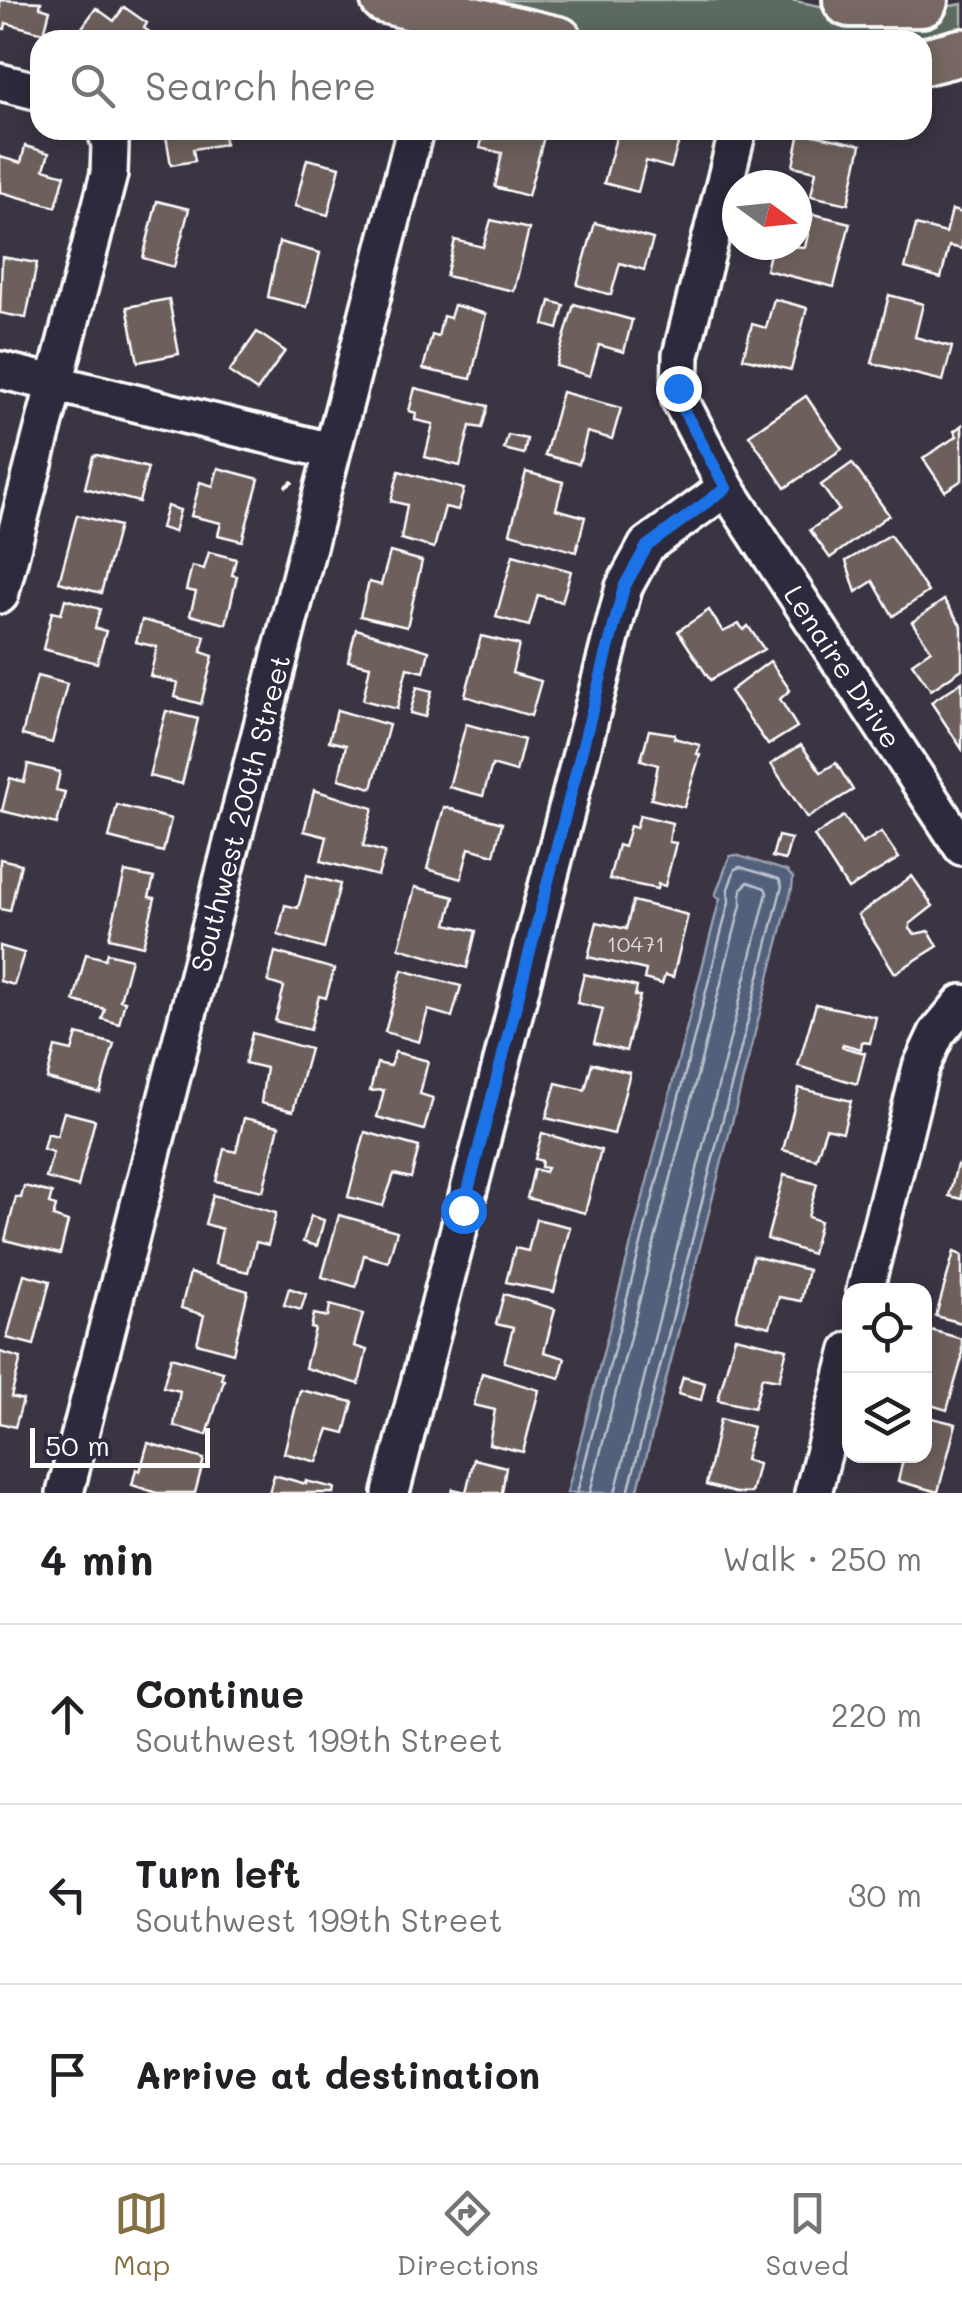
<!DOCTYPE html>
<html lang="en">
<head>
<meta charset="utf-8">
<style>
	:root { --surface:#fff; --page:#f2f2f2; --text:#202124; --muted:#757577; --line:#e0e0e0; --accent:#847042 }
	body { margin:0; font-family:Mali,sans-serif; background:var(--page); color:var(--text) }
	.controls { position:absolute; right:30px; bottom:30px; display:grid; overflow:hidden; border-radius:20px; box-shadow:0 5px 25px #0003 }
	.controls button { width:90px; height:90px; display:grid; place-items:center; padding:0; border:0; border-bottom:2px solid var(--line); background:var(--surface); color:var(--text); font:50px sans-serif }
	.compass { position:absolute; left:722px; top:170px; width:90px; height:90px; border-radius:50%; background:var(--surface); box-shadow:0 5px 25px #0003; rotate:105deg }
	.scale { position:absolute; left:30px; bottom:25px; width:180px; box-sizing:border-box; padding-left:10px; border:5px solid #fff; border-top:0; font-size:28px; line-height:35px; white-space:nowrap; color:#fff; -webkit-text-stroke:8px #2f2a3d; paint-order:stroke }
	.stop { position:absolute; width:30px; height:30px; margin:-22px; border:8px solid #1a73e8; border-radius:50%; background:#fff }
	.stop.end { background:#1a73e8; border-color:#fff; box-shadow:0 2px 10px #0008 }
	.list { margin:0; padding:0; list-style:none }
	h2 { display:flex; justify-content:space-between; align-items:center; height:130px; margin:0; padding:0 40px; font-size:42px }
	h2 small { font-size:32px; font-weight:400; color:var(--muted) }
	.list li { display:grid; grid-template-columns:65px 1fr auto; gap:30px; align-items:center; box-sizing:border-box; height:180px; padding:0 40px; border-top:2px solid var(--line) }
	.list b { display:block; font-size:38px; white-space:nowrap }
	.list p { margin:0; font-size:32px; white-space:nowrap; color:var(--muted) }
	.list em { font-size:32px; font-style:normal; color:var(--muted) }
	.icon { flex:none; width:55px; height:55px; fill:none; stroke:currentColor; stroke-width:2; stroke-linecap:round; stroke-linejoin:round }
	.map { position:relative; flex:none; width:962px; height:1493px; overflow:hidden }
	.search { position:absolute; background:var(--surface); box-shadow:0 5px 25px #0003; left:30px; right:30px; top:30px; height:110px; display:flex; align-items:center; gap:25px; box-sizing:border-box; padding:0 35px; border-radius:30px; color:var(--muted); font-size:38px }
	.sheet { height:670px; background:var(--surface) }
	nav { display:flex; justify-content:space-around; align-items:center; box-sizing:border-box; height:140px; border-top:2px solid var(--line); background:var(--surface); font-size:28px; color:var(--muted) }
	nav a { display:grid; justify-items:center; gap:5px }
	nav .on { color:var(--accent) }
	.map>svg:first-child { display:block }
</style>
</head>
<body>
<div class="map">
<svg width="962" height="1493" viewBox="0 0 962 1493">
	<rect width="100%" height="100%" fill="#3b3443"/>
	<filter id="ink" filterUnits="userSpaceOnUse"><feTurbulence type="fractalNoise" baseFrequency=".01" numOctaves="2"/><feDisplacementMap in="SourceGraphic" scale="20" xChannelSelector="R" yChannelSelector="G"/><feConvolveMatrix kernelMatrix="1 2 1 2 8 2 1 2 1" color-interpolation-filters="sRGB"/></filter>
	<g filter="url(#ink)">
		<polygon fill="#5b6a61" stroke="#adb4b0" stroke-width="2.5" points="452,0 790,0 850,12 915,12 962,4 962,37 922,40 604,40"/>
		<polygon fill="#53617c" stroke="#98a0b0" stroke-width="2.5" points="736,855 787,871 793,878 792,888 637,1493 567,1493 720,898 715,896 730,856"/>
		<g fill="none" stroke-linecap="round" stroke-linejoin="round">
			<g stroke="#bac0cb" stroke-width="2.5">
				<polyline points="577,1493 729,902 728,889 735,869 740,867 779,879 782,886 628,1493"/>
				<polyline points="590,1493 741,905 741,889 748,882 765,888 767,893 615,1493"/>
			</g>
		</g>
		<g fill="#6d5e5b" stroke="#fff" stroke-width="2.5">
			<polygon points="0,0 41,2 40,7 50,10 44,33 6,23 5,29 0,28"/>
			<polygon points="124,7 147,23 144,28 155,36 152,40 81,40 76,36 96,8 114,21"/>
			<polygon points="165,130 223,130 225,144 193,149 195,161 171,165"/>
			<polygon points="484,130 531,130 545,133 528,196 495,187 502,153 480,148"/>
			<polygon points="618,130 655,130 680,137 671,168 646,161 638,192 604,183"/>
			<polygon points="800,132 861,145 848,204 811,196 816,171 793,166"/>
			<polygon points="25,146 49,153 44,169 65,175 56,207 0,192 0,157 21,163"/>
			<polygon points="307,159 340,167 328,215 295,206"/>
			<polygon points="157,201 189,209 174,267 143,258"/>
			<polygon points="952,210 962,213 962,249 949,246 941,278 905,268 916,225 946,233"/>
			<polygon points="813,214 850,223 834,287 766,270 772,245 805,247"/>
			<polygon points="491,220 529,229 514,291 446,276 455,240 483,247"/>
			<polygon points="595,223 653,239 644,270 620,263 611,295 577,285"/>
			<polygon points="279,242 320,253 307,307 268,297"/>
			<polygon points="2,257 37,263 26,318 0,313"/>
			<polygon points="889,295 923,304 915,337 952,347 943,381 872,363"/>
			<polygon points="169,299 179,354 138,362 127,307"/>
			<polygon points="774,299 807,308 791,370 743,358 752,324 766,328"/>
			<polygon points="550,301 564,305 558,329 544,325"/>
			<polygon points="574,304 632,320 624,352 599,345 590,376 556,366"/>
			<polygon points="454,305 486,314 471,379 423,369 432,335 438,337 443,316 450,318"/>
			<polygon points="257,332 285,351 257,391 229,372"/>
			<polygon points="415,388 488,406 482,428 470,426 460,466 425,457 433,424 415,420 416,413 409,411"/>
			<polygon points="562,392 621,408 612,439 587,432 579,464 545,455"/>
			<polygon points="806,396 842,449 785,488 749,435"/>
			<polygon points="962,425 962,480 945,491 923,458 957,436 954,431"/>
			<polygon points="508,435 527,439 524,454 504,449"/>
			<polygon points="97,455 148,468 139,502 85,488 93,456"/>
			<polygon points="852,463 889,515 830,558 810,530 839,510 821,485"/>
			<polygon points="218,468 259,479 242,541 218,535 221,523 191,516 200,482 213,486"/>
			<polygon points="399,471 464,489 458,510 445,507 434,548 401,539 407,505 391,501"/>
			<polygon points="526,472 563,482 556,509 585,517 576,552 510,533"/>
			<polygon points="167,506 180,510 174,532 161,528"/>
			<polygon points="77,515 119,526 101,593 59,582"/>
			<polygon points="890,535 928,592 893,616 873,581 856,592 846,561"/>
			<polygon points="209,552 236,559 232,575 237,576 226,624 190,615 196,592 186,590 192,566 204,569"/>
			<polygon points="390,552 422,561 407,627 360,616 369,582 381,585"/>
			<polygon points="513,555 571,571 562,602 538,595 529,626 496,617"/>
			<polygon points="65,599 100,609 95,628 106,631 97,663 43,649 52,612 61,614"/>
			<polygon points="944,600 962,627 962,669 931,690 912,663 931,650 912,622"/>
			<polygon points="709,610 723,632 739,624 744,630 748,626 764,649 710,680 678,631"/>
			<polygon points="142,620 205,636 201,652 213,656 201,704 175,697 178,683 150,676 157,647 136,642"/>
			<polygon points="356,629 429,651 424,672 407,668 397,709 363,700 370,666 348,661"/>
			<polygon points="481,636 519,645 512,673 541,681 531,716 465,696"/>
			<polygon points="770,661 790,690 780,699 797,727 768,745 730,691"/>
			<polygon points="37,676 67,684 52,743 22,735"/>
			<polygon points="962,682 962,749 931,702"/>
			<polygon points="417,687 432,691 425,717 410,713"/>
			<polygon points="337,710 389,725 372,788 339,779 346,745 329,741"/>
			<polygon points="166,711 198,719 182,784 149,776"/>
			<polygon points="466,724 524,740 516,772 492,765 483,796 449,787"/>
			<polygon points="649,730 675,734 674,738 700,745 697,754 700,755 684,807 651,799 658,765 641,760"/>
			<polygon points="801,745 821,772 836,763 853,790 807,818 771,764"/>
			<polygon points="28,764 60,772 56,790 65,792 57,824 2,811 10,778 24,782"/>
			<polygon points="314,790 373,808 363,846 385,852 378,876 321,861 327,837 304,831"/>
			<polygon points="117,805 171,819 163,852 109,838"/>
			<polygon points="444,807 502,823 494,855 469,848 461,879 427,869"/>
			<polygon points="640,815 672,823 669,842 676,843 665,886 658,884 657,889 609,879 618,845 624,847 630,826 636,828"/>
			<polygon points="844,816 862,844 881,832 899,858 848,889 814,836"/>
			<polygon points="778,836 791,839 785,860 772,857"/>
			<polygon points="0,859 21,864 10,911 0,909"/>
			<polygon points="125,872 154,878 149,897 155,898 143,946 109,938"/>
			<polygon points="307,875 340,884 324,949 278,935 285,905 298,908"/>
			<polygon points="912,876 933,906 910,924 910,929 915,934 929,931 938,946 895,973 858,915"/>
			<polygon points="415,887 454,897 447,924 476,931 467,968 399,948"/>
			<polygon points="633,901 688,915 673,977 665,975 662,984 644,979 646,970 588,957 597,922 626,929"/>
			<polygon points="0,946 24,953 14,985 0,981"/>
			<polygon points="275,952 334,969 326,998 319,996 310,1030 275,1021 284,987 268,982"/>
			<polygon points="107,953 131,959 120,1000 125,1001 119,1024 102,1019 105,1009 74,1001 86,954 105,959"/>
			<polygon points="402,970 461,986 452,1017 428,1010 419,1042 385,1032"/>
			<polygon points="584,974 637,987 635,996 640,996 626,1051 594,1043 603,1009 577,1003"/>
			<polygon points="816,1004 876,1017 870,1043 862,1042 861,1049 843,1044 842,1047 865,1053 857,1084 798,1066"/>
			<polygon points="252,1033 310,1049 293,1111 261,1103 266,1068 245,1063"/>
			<polygon points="77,1034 114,1044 100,1093 47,1079 55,1047 72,1051"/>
			<polygon points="395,1052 428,1061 420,1094 433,1098 424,1130 377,1117 384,1090 370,1091 377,1063 390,1066"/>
			<polygon points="592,1063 630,1073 614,1134 546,1118 556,1083 585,1090"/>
			<polygon points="799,1088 851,1101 843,1132 826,1128 816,1159 783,1150"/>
			<polygon points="64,1112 95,1120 78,1187 46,1178 53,1152 43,1149 47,1133 57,1136"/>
			<polygon points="244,1118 279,1126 263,1191 216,1181 224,1149 236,1152"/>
			<polygon points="365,1132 419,1147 411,1178 394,1174 383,1206 348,1197"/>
			<polygon points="542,1133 601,1150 585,1213 527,1198 534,1169 545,1172 547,1168 541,1167 542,1161 535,1159"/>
			<polygon points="957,1165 962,1166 962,1199 949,1196"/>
			<polygon points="784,1175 817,1184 808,1217 820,1221 812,1254 767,1239"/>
			<polygon points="24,1186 52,1193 49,1204 56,1206 53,1217 68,1222 60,1254 5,1240 16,1197 21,1198"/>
			<polygon points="213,1195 276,1213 268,1245 256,1242 248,1272 215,1264 222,1229 205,1224"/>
			<polygon points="339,1215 397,1231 388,1262 364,1255 356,1287 322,1277"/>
			<polygon points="311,1216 324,1220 317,1246 303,1242"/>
			<polygon points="536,1219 570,1227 554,1292 506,1282 515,1248 528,1251"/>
			<polygon points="954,1252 962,1255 962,1323 936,1316"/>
			<polygon points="753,1256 808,1270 801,1301 779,1297 770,1327 736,1319"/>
			<polygon points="190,1273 248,1291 233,1353 197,1343 204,1315 181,1308"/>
			<polygon points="24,1274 50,1281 34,1345 7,1338"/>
			<polygon points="289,1288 306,1294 301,1310 284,1305"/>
			<polygon points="504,1294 555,1309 544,1352 565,1358 560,1378 504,1362 513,1328 496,1324"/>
			<polygon points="330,1305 363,1314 354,1346 367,1350 359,1384 305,1368 315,1329 311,1328 314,1314 328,1317"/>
			<polygon points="924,1328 962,1339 962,1358 947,1410 924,1403"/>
			<polygon points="735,1337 787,1349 779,1380 762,1377 754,1408 718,1400"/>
			<polygon points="0,1352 21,1358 11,1397 23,1400 15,1427 0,1423"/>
			<polygon points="171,1357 223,1372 221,1379 224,1380 207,1435 174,1426 180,1391 163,1387"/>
			<polygon points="482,1373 539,1390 523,1452 489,1444 495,1410 474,1405"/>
			<polygon points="683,1377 705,1383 701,1400 678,1394"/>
			<polygon points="300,1390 353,1402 345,1433 329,1429 317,1462 284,1453"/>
			<polygon points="924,1416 956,1424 938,1492 898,1481 904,1456 924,1456"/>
			<polygon points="720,1419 753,1427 745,1460 758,1464 751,1493 735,1493 706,1485"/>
			<polygon points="148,1443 204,1459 195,1493 157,1493 132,1485 136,1469 140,1471"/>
			<polygon points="474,1459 506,1467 502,1493 452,1493 453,1489 466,1492"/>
			<polygon points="274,1475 306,1484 306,1481 335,1488 334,1493 269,1493"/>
		</g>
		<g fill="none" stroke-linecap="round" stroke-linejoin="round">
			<g stroke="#fff" stroke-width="42">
				<g id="minor">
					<polyline points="0,82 40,92"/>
					<path id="s1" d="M738,130l-57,225 -1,45 46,88 236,359"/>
					<polyline points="0,370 331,451"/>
					<polyline points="0,595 109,174 110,145 106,130"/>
					<polyline points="865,1290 921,1067 937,1033 962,1003"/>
					<path id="s2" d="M65,1493l350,-1363"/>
					<polyline points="391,1493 624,587 647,545 726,488"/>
					<polyline points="813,1493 850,1350"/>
				</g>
			</g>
			<g stroke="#fff" stroke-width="52">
				<g id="major">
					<polyline points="384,0 559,40"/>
					<polyline points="922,62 962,52"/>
				</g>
			</g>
			<g stroke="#fff" stroke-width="60">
				<polyline id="highway" points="850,0 921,0"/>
			</g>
			<polyline stroke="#fff" stroke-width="4" stroke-dasharray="10 8" stroke-linecap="butt" points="285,487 295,480"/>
			<use href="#minor" stroke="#2f2a3d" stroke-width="35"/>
			<use href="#major" stroke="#776864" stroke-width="45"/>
			<use href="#highway" stroke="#776864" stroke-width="52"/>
		</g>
	</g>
	<g fill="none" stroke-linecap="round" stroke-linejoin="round" filter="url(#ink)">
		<polyline stroke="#1a73e8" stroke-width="12" points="463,1210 624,587 647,546 726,488 684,411 678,388"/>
	</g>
	<g text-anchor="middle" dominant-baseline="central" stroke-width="9" stroke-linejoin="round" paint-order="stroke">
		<g font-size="22" fill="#dad7d6">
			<text x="636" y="943">10471</text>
		</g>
		<g font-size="28" fill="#fff" stroke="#2f2a3d">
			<text stroke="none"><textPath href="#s1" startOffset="590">Lenaire Drive</textPath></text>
			<text stroke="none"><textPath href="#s2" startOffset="702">Southwest 200th Street</textPath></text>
		</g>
	</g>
</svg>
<div class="controls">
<button><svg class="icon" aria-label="locate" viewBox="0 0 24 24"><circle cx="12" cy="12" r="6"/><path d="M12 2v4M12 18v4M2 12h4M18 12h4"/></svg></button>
<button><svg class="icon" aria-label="layers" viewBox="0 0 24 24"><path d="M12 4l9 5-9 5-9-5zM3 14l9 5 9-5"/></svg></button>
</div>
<svg class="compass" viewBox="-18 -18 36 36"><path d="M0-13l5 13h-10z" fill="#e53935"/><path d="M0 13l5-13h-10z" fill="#757577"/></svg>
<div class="scale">50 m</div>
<div class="stop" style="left:463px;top:1210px"></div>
<div class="stop end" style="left:678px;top:388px"></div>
<div class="search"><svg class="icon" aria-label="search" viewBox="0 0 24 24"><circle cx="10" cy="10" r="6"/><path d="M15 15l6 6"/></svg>Search here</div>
</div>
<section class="sheet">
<h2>4 min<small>Walk · 250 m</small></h2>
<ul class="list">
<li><svg class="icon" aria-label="ahead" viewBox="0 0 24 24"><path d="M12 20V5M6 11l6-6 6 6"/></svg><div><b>Continue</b><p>Southwest 199th Street</p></div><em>220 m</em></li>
<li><svg class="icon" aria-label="left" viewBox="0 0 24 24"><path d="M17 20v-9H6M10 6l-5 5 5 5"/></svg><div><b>Turn left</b><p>Southwest 199th Street</p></div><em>30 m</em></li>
<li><svg class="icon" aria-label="arrive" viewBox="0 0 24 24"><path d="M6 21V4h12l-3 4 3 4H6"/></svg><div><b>Arrive at destination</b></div></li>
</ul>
</section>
<nav>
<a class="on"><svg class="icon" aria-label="map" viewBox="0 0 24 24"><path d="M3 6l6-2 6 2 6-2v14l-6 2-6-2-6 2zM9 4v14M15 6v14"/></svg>Map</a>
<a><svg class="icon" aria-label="directions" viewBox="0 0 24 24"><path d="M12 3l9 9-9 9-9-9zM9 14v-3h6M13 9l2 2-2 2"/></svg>Directions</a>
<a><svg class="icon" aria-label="saved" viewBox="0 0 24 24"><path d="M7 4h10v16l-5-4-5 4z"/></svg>Saved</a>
</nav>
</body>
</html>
